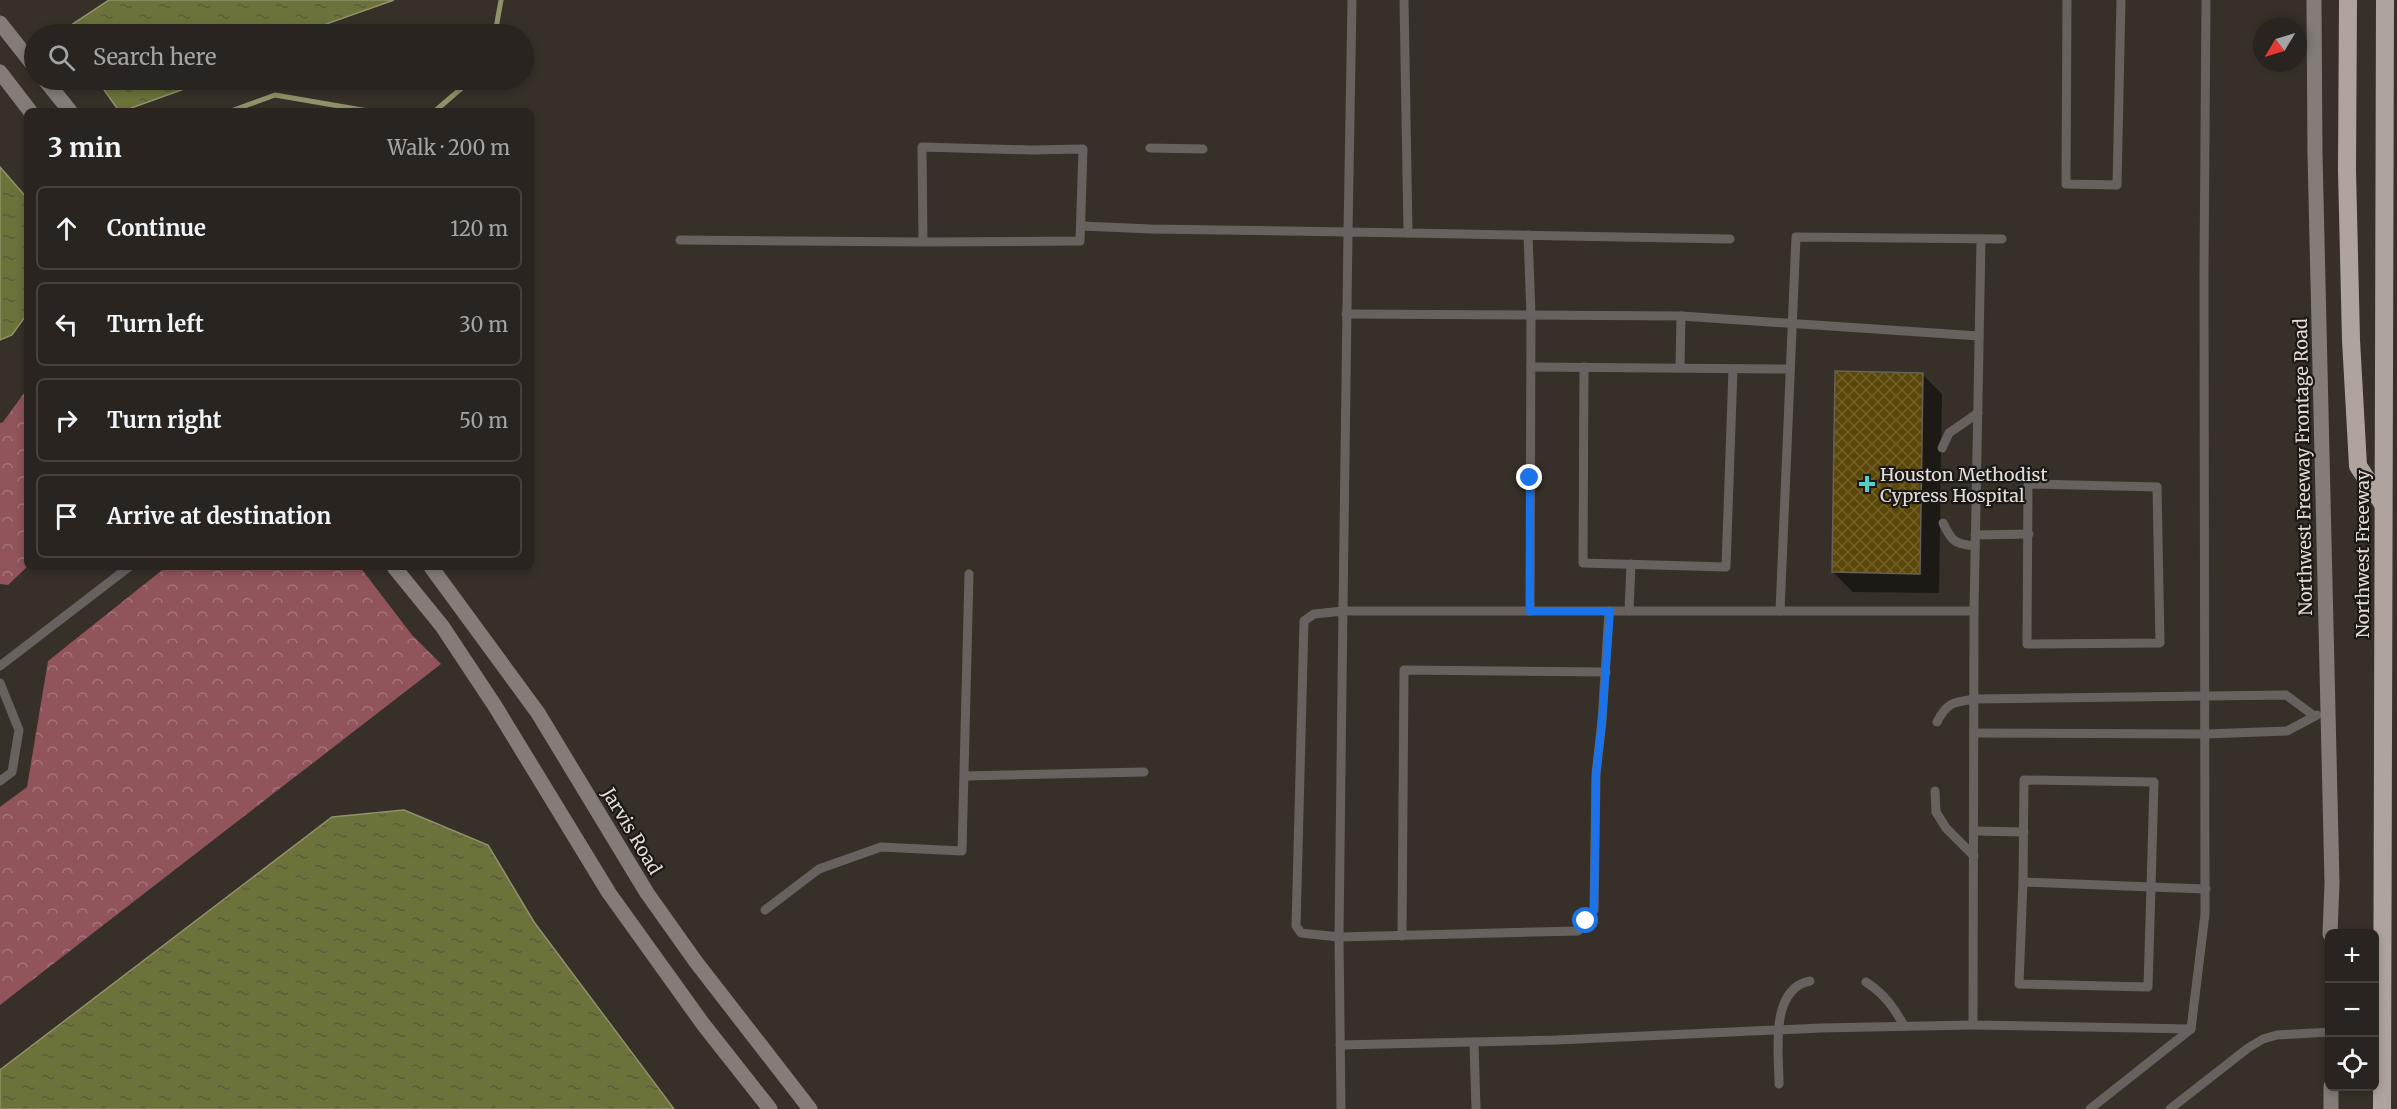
<!DOCTYPE html>
<html lang="en">
<head>
<meta charset="utf-8">
<style>
	:root { --surface:#29241f; --page:#35302c; --text:#f1f3f6; --muted:#a5a4a4; --line:#45413d }
	body { margin:0; font-family:Merriweather,serif; background:var(--page); color:var(--text) }
	.controls { position:absolute; right:18px; bottom:18px; display:grid; overflow:hidden; border-radius:9px; box-shadow:0 3px 9px #0003 }
	.controls button { width:54px; height:54px; display:grid; place-items:center; padding:0; border:0; border-bottom:2px solid var(--line); background:var(--surface); color:var(--text); font:30px sans-serif }
	.compass { position:absolute; left:2253px; top:18px; width:54px; height:54px; border-radius:50%; background:var(--surface); box-shadow:0 3px 9px #0003; rotate:232deg }
	.stop { position:absolute; width:18px; height:18px; margin:-14px; border:4px solid #1a73e8; border-radius:50%; background:#fff }
	.stop.end { background:#1a73e8; border-color:#fff; box-shadow:0 2px 6px #0008 }
	.list { margin:0; padding:0; list-style:none }
	h2 { display:flex; justify-content:space-between; align-items:center; height:78px; margin:0; padding:0 24px; font-size:26px }
	h2 small { font-size:20px; font-weight:400; color:var(--muted) }
	.list li { display:grid; grid-template-columns:39px 1fr auto; gap:18px; align-items:center; box-sizing:border-box; height:84px; margin:0 12px 12px; padding:0 12px; border:2px solid var(--line); border-radius:9px }
	.list b { display:block; font-size:22px; white-space:nowrap }
	.list em { font-size:20px; font-style:normal; color:var(--muted) }
	.icon { flex:none; width:33px; height:33px; fill:none; stroke:currentColor; stroke-width:2; stroke-linecap:round; stroke-linejoin:round }
	.map { position:relative; flex:none; width:2397px; height:1109px; overflow:hidden }
	.search { position:absolute; background:var(--surface); box-shadow:0 3px 9px #0003; left:24px; top:24px; width:510px; height:66px; display:flex; align-items:center; gap:15px; box-sizing:border-box; padding:0 21px; border-radius:33px; color:var(--muted); font-size:22px }
	.panel { position:absolute; background:var(--surface); box-shadow:0 3px 9px #0003; left:24px; top:108px; width:510px; height:462px; border-radius:9px }
	.map>svg:first-child { display:block }
</style>
</head>
<body>
<div class="map">
<svg width="2397" height="1109" viewBox="0 0 2397 1109">
	<defs>
		<pattern id="forest-crowns" width="20" height="18" patternUnits="userSpaceOnUse" patternTransform="scale(1.5)"><rect width="20" height="18" fill="#90545a"/><path d="M2 6a3 3 0 1 1 6 0M12 15a3 3 0 1 1 6 0" fill="none" stroke="#a47479"/></pattern>
		<pattern id="water-ripples" width="26" height="14" patternUnits="userSpaceOnUse" patternTransform="scale(1.5)"><rect width="26" height="14" fill="#6c723a"/><path d="M2 4q2-2 4 0t4 0M15 11q2-2 4 0t4 0" fill="none" stroke="#5a5c3d"/></pattern>
		<pattern id="building-cross-hatch" width="8" height="8" patternUnits="userSpaceOnUse" patternTransform="scale(1.5)"><rect width="8" height="8" fill="#5b4708"/><path d="M0 0l8 8M0 8l8-8" fill="none" stroke="#72612b"/></pattern>
	</defs>
	<rect width="100%" height="100%" fill="#373029"/>
	<g fill="url(#forest-crowns)">
		<polygon points="27,389 27,567 8,585 0,584 0,423 3,422"/>
		<polygon points="166,567 360,567 412,635 441,664 0,1005 0,807 27,787 48,661"/>
	</g>
	<g fill="url(#water-ripples)" stroke="#8f926a" stroke-width="1.5">
		<polygon points="109,0 394,0 329,23 304,34 65,34 62,31"/>
		<polygon points="97,80 209,80 123,111 119,111"/>
		<polygon points="0,167 27,198 27,314 12,335 0,340"/>
		<polygon points="404,810 488,845 534,922 674,1109 0,1109 0,1070 332,817"/>
	</g>
	<polygon fill="#0007" points="1922,374 1942,394 1939,593 1853,592 1833,572"/>
	<g fill="none" stroke-linecap="round" stroke-linejoin="round">
		<g stroke="#8f926a" stroke-width="5">
			<polyline points="495,34 501,0"/>
			<polyline points="231,111 275,95 368,111"/>
			<polyline points="435,111 471,80"/>
		</g>
	</g>
	<polygon fill="url(#building-cross-hatch)" stroke="#656157" stroke-width="1.5" points="1835,371 1923,373 1920,574 1832,572"/>
	<g fill="none" stroke-linecap="round" stroke-linejoin="round">
		<g stroke="#676160" stroke-width="9">
			<path d="M1404,0l4,233 -60,-1c-4,235 -6,470 -9,705l-38,-4 -5,-7 8,-305 10,-7 29,-3h631l7,-372"/>
			<polyline points="2067,0 2066,184 2117,185 2121,0"/>
			<polyline points="1150,148 1203,149"/>
			<polyline points="1082,226 1151,229 1348,232 1352,0"/>
			<polyline points="1408,233 1730,239"/>
			<polyline points="1528,235 1531,315 1530,611"/>
			<polyline points="680,240 923,242 1080,241 1083,149 1031,150 922,147 923,242"/>
			<polyline points="1346,314 1681,316 1979,336"/>
			<polyline points="1531,367 1790,369"/>
			<polyline points="1584,367 1583,563 1726,567 1733,369"/>
			<polyline points="1680,368 1681,316"/>
			<polyline points="1942,448 1949,433 1978,413"/>
			<polygon points="2028,484 2157,487 2160,643 2027,644"/>
			<path d="M1943,523c9,19 12,21 32,23"/>
			<polyline points="1975,535 2029,534"/>
			<polyline points="1629,611 1631,564"/>
			<polyline points="1780,611 1796,237 2002,239"/>
			<polyline points="1974,611 1973,1025 2191,1029"/>
			<polyline points="0,666 129,567"/>
			<polyline points="0,683 19,730 12,772 0,781"/>
			<path d="M1937,722c10,-20 17,-20 38,-23l311,-4 27,20"/>
			<polyline points="1974,733 2206,734 2287,731 2317,715"/>
			<polyline points="965,776 1144,772"/>
			<polygon points="2024,780 2154,782 2151,887 2023,882"/>
			<polyline points="1935,791 1936,812 1946,828 1974,856"/>
			<polyline points="1974,831 2024,832"/>
			<polyline points="2023,882 2019,984 2148,987 2151,887 2206,889"/>
			<polyline points="765,910 819,869 881,847 962,851 969,574"/>
			<polyline points="1402,936 1404,670 1606,672"/>
			<path d="M1866,982c18,12 28,25 38,44"/>
			<polyline points="1474,1042 1476,1109"/>
			<polyline points="1340,1045 1557,1040 1821,1028 1973,1025"/>
			<path d="M1779,1084c0,-31 -10,-95 31,-103"/>
			<polyline points="1341,1109 1339,937 1578,931 1594,910 1596,774 1602,721 1609,611"/>
			<polyline points="2090,1109 2191,1029 2205,914 2204,272 2206,0"/>
			<polyline points="2170,1109 2248,1048 2263,1039 2277,1035 2330,1032"/>
		</g>
		<g stroke="#847c79" stroke-width="15">
			<polyline points="2314,0 2315,154 2332,883 2330,934"/>
			<polyline points="0,23 34,66"/>
			<polyline points="0,72 30,111"/>
			<polyline points="45,80 70,111"/>
			<polyline points="394,567 442,626 495,706 609,893 703,1024 770,1109"/>
			<polyline points="431,567 538,713 647,893 696,962 810,1109"/>
			<polyline points="2331,1086 2331,1109"/>
		</g>
		<g stroke="#b0a39e" stroke-width="18">
			<polyline points="2348,0 2347,170 2351,340 2358,466 2383,504"/>
			<polyline points="2382,1109 2385,0"/>
		</g>
	</g>
	<g fill="none" stroke-linecap="round" stroke-linejoin="round">
		<polyline stroke="#1a73e8" stroke-width="8" points="1530,478 1530,611 1610,611 1602,721 1596,774 1594,910 1586,921"/>
	</g>
	<path fill="#54cdc7" stroke="#1c1815" stroke-width="2" d="M1864 475h6v6h6v6h-6v6h-6v-6h-6v-6h6z"/>
	<g text-anchor="middle" dominant-baseline="central" stroke-width="4.5" stroke-linejoin="round" paint-order="stroke">
		<g font-size="18" fill="#e2ddd9" stroke="#1c1815">
			<text transform="translate(2303 467) rotate(-91)">Northwest Freeway Frontage Road</text>
			<text transform="translate(2362 554) rotate(-90)">Northwest Freeway</text>
			<text transform="translate(632 831) rotate(59)">Jarvis Road</text>
		</g>
		<g font-size="18" fill="#e2ddd9" stroke="#1c1815" text-anchor="start">
			<text x="1880" y="474">Houston Methodist<tspan x="1880" dy="21">Cypress Hospital</tspan></text>
		</g>
	</g>
</svg>
<div class="controls">
<button>+</button>
<button>−</button>
<button><svg class="icon" aria-label="locate" viewBox="0 0 24 24"><circle cx="12" cy="12" r="6"/><path d="M12 2v4M12 18v4M2 12h4M18 12h4"/></svg></button>
</div>
<svg class="compass" viewBox="-18 -18 36 36"><path d="M0-13l5 13h-10z" fill="#e53935"/><path d="M0 13l5-13h-10z" fill="#a5a4a4"/></svg>
<div class="stop" style="left:1586px;top:921px"></div>
<div class="stop end" style="left:1530px;top:478px"></div>
<div class="search"><svg class="icon" aria-label="search" viewBox="0 0 24 24"><circle cx="10" cy="10" r="6"/><path d="M15 15l6 6"/></svg>Search here</div>
<section class="panel">
<h2>3 min<small>Walk · 200 m</small></h2>
<ul class="list">
<li><svg class="icon" aria-label="ahead" viewBox="0 0 24 24"><path d="M12 20V5M6 11l6-6 6 6"/></svg><div><b>Continue</b></div><em>120 m</em></li>
<li><svg class="icon" aria-label="left" viewBox="0 0 24 24"><path d="M17 20v-9H6M10 6l-5 5 5 5"/></svg><div><b>Turn left</b></div><em>30 m</em></li>
<li><svg class="icon" aria-label="right" viewBox="0 0 24 24"><path d="M7 20v-9h11M14 6l5 5-5 5"/></svg><div><b>Turn right</b></div><em>50 m</em></li>
<li><svg class="icon" aria-label="arrive" viewBox="0 0 24 24"><path d="M6 21V4h12l-3 4 3 4H6"/></svg><div><b>Arrive at destination</b></div></li>
</ul>
</section>
</div>
</body>
</html>
